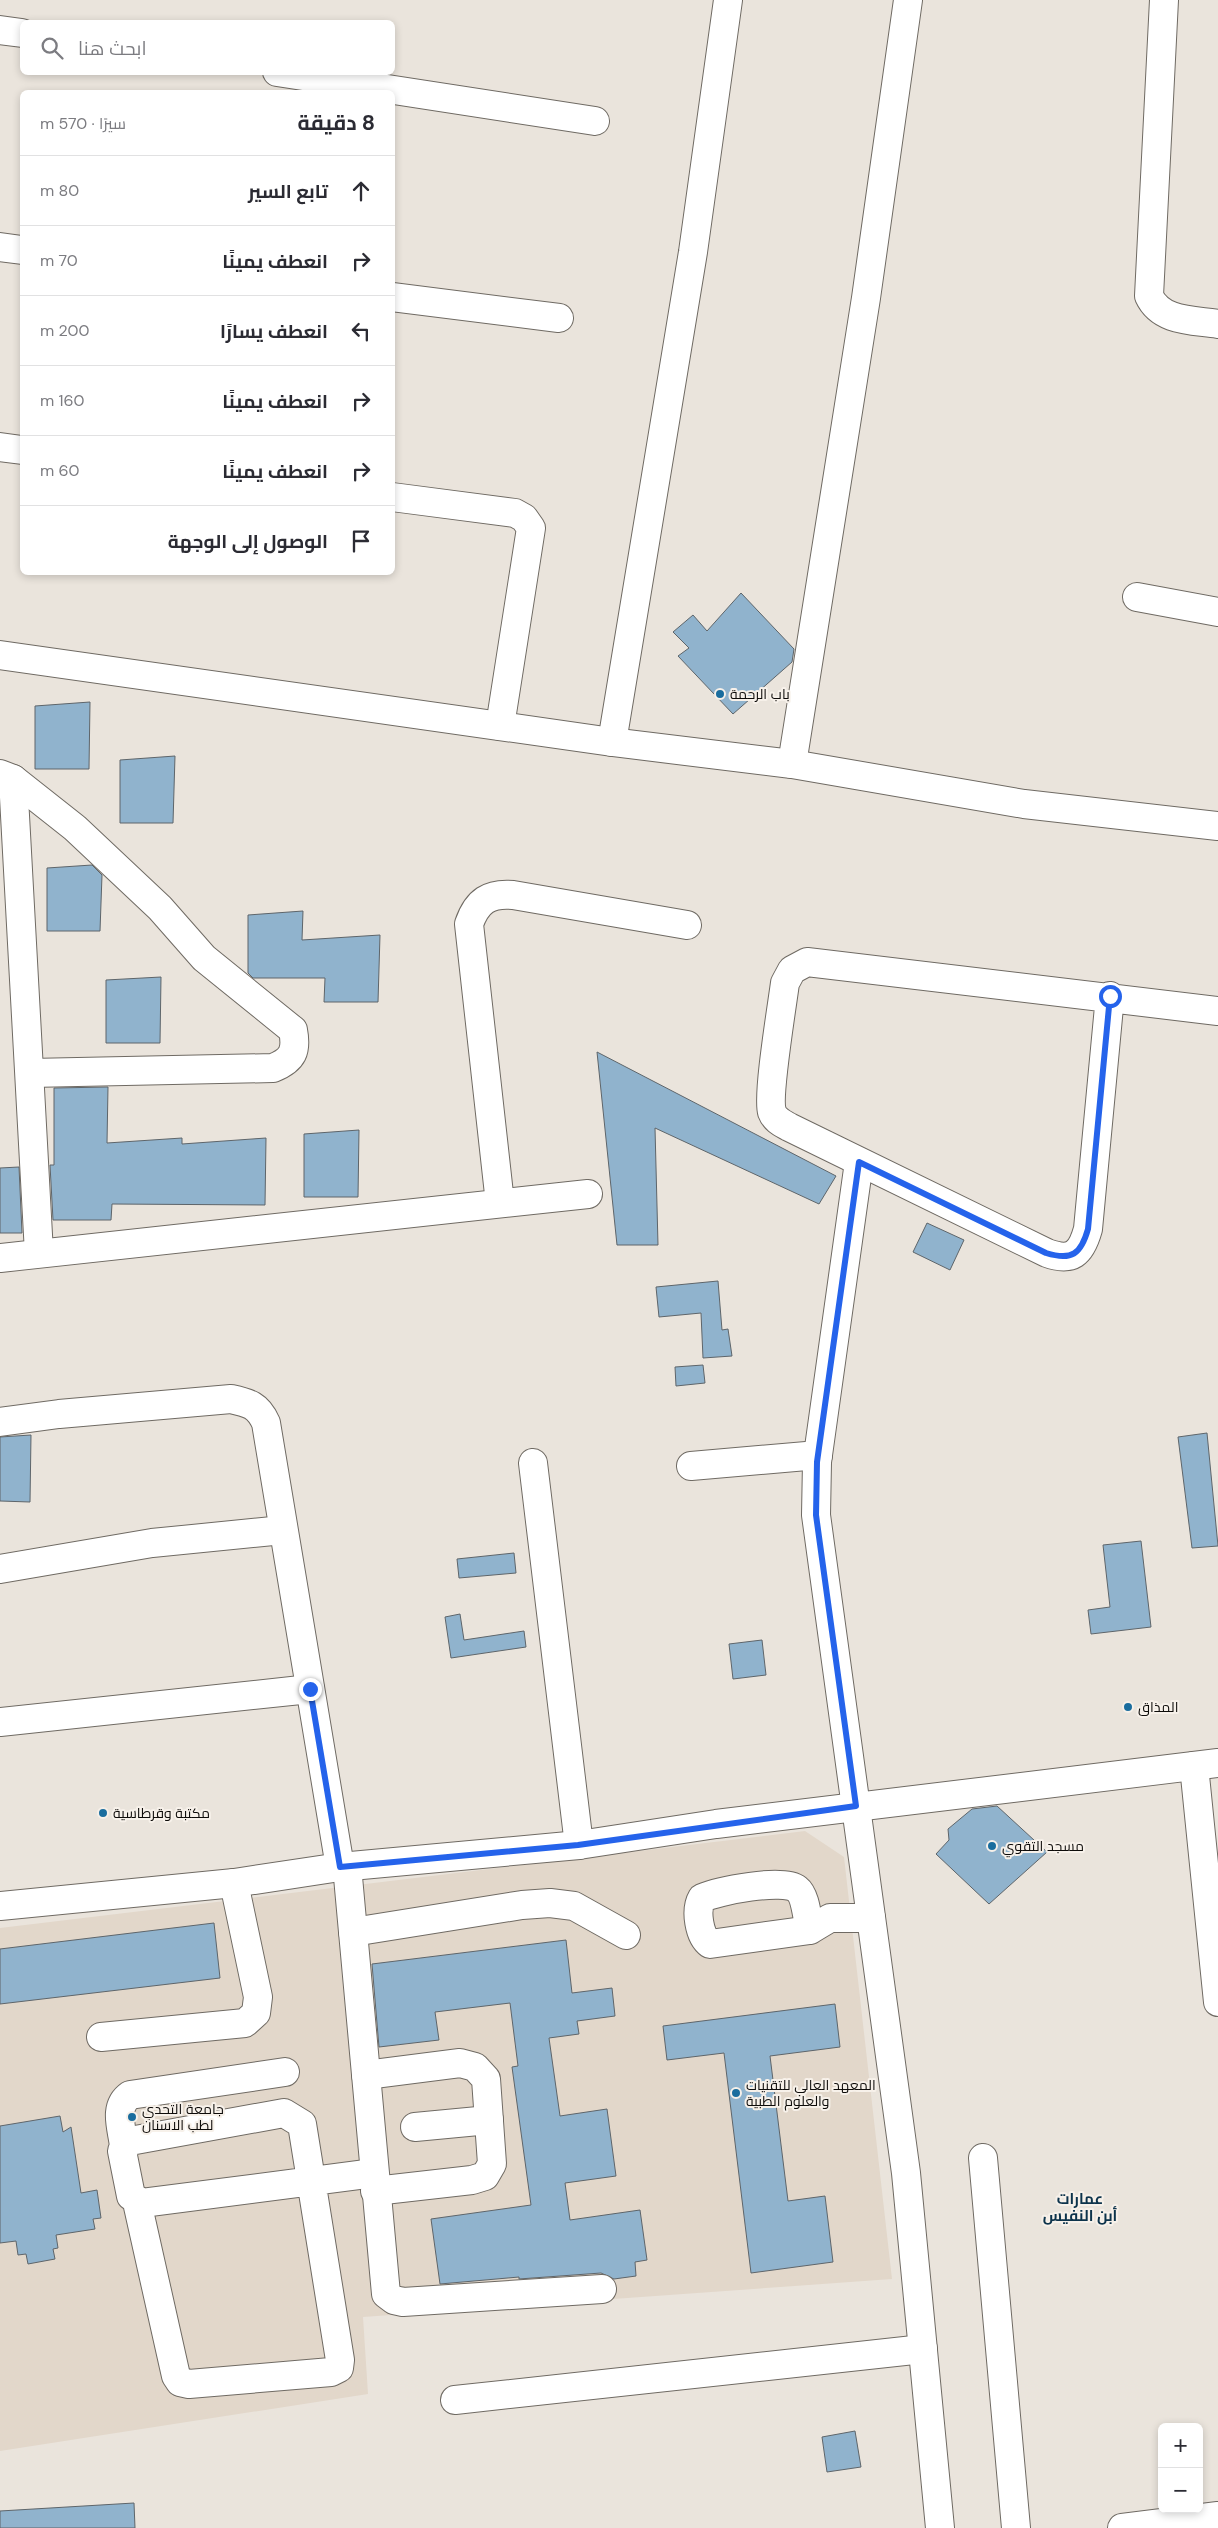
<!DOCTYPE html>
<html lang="ar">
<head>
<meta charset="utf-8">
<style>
	:root { --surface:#fff; --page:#f2f2f3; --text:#2b2b33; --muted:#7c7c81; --line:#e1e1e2 }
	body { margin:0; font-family:"DM Sans",Cairo,sans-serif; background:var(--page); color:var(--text); direction:rtl }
	.controls { position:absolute; right:15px; bottom:15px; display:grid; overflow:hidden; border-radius:8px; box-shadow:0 2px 8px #0003 }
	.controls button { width:45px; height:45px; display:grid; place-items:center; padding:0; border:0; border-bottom:1px solid var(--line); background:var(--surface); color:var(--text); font:25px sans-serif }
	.stop { position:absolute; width:15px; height:15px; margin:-11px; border:4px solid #2563eb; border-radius:50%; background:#fff }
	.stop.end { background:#2563eb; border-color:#fff; box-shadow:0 1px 5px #0008 }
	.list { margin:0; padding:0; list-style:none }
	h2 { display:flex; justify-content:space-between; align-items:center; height:65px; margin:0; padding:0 20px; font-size:21px }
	h2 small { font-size:16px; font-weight:400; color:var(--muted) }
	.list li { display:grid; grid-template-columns:32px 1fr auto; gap:15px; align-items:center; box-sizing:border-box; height:70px; padding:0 20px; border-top:1px solid var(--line) }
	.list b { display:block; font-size:19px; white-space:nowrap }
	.list em { font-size:16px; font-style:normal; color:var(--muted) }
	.icon { flex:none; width:28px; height:28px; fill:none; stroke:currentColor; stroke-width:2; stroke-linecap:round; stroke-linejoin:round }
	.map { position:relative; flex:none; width:1218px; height:2528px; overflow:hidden; direction:ltr }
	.search { position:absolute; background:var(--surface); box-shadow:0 2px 8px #0003; left:20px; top:20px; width:375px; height:55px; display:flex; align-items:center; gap:12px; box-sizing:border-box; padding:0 18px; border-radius:8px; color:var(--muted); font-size:19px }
	.panel { position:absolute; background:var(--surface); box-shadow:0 2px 8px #0003; left:20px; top:90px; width:375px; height:485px; border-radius:8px; direction:rtl }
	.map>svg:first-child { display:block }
</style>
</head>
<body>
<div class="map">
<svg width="1218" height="2528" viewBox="0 0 1218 2528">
	<rect width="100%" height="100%" fill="#eae4dc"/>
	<polygon fill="#e2d7ca" points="805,1831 844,1857 892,2279 363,2317 368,2394 0,2451 0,1928"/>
	<g fill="#90b3cd" stroke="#5e656a">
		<polygon points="741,593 794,649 792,662 733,714 678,656 689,648 673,632 693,615 707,631"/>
		<polygon points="90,702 89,769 35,769 35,706"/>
		<polygon points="175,756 173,823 120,823 120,760"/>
		<polygon points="92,865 102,875 100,931 47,931 47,868"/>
		<polygon points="303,911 302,940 380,935 378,1002 324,1002 325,978 253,978 248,973 248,915"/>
		<polygon points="161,977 160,1043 106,1043 106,980"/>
		<polygon points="597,1052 836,1176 819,1204 655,1128 658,1245 617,1245"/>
		<polygon points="108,1087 107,1143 182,1138 182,1144 266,1138 265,1205 112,1204 111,1220 53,1220 50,1165 54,1165 54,1088"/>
		<polygon points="359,1130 358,1197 304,1197 304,1134"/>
		<polygon points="19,1167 22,1233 0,1233 0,1168"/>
		<polygon points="927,1223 964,1240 950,1270 913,1252"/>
		<polygon points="718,1281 722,1330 728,1329 732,1356 703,1358 701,1313 659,1317 656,1287"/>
		<polygon points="703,1365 705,1383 676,1386 675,1367"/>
		<polygon points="1207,1433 1218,1546 1192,1548 1178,1437"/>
		<polygon points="31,1435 30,1502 0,1501 0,1437"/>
		<polygon points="1141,1541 1151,1627 1091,1634 1088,1610 1110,1607 1103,1545"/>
		<polygon points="514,1553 516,1573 459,1578 457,1559"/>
		<polygon points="460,1614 464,1640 524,1631 526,1647 451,1658 445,1617"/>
		<polygon points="762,1640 766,1675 733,1679 729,1644"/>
		<polygon points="997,1806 1047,1852 989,1904 936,1854 949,1840 948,1829 972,1809"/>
		<polygon points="214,1923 220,1978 0,2004 0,1949"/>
		<polygon points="566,1940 572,1993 612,1988 615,2016 577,2021 579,2034 549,2038 560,2116 607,2109 616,2176 565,2183 570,2220 640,2210 647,2260 635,2262 636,2276 614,2279 601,2273 519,2279 519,2277 440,2284 431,2219 531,2205 512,2067 518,2066 510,2003 435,2012 439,2040 379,2047 372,1964"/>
		<polygon points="835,2004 840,2047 770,2056 788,2201 825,2196 833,2262 751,2273 724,2053 667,2060 663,2026"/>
		<polygon points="60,2116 63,2132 71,2127 81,2193 97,2190 101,2218 93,2219 95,2229 56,2235 58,2248 53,2249 55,2259 28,2264 26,2254 18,2255 16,2241 0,2243 0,2126"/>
		<polygon points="855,2431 861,2467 827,2472 822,2437"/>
		<polygon points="134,2503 135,2528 0,2528 0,2511"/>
	</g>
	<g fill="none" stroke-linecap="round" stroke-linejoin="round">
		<g stroke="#6f6a63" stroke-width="30">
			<g id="minor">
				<path d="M1164,0l-15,296c12,26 44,24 69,28"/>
				<polyline points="0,30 22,33"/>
				<polyline points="277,72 595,121"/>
				<polyline points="0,247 22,250"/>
				<polyline points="392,297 559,318"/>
				<polyline points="0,447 22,450"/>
				<polyline points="392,497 515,513 524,518 531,528 500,726"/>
				<polyline points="1137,597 1218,612"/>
				<polyline points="0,655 612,742 792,764 1024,804 1218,826"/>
				<polyline points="612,742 693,252 728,0"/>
				<polyline points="792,764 866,298 908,0"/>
				<path d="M0,774l13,5 62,49 85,80 44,50 89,72c4,21 0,30 -20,38l-243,5"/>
				<polyline points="13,779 39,1253"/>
				<path d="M1110,996l-22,233c-7,25 -16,33 -41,24l-258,-126c-7,-4 -14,-7 -17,-15 -5,-16 10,-106 13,-129l7,-13 15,-8 411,49"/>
				<polyline points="859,1162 817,1462 816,1515 906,2173 940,2528"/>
				<path d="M500,1203l-31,-279c8,-23 20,-31 44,-29l174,30"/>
				<polyline points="0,1258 588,1194"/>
				<path d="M0,1422l59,-8 172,-15c18,4 27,6 35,24l74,444"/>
				<polyline points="533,1463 579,1845"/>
				<polyline points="691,1466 818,1455"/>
				<polyline points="0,1569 152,1543 283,1530"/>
				<polyline points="0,1722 310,1689"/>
				<polyline points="1194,1766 1218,2002"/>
				<polyline points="347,1866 386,2294 394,2300 403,2302 602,2289"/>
				<polyline points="0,1906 234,1883 340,1867 579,1845 716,1824 1218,1763"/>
				<path d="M810,1930c-3,-11 -4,-34 -13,-41 -14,-11 -79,2 -95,9 -7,12 -3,38 8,46l100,-14 20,-12h41"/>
				<polyline points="353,1932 522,1905 550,1903 574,1906 626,1935"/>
				<polyline points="101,2037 245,2023 256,2013 258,1997 234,1883"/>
				<polyline points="366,2075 460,2063 475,2067 486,2079 492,2164 485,2176 472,2180 375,2191"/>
				<polyline points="415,2127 489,2120"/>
				<path d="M124,2146c-2,-18 -11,-39 6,-51l155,-23"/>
				<polyline points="983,2158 1016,2528"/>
				<polyline points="137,2202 176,2376 180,2382 189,2384 331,2372 339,2368 340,2360 302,2124 284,2113 130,2141 122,2151 131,2196 142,2203 374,2173"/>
				<polyline points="455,2400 923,2349"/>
				<polyline points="1122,2528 1218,2516"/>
			</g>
		</g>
		<use href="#minor" stroke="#fff" stroke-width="28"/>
	</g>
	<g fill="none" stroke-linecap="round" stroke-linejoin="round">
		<path stroke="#2563eb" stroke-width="6" d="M310,1689l30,178 238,-22 278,-39 -40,-291 1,-53 42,-300 187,91c26,8 35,1 42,-24l22,-233"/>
	</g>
	<g fill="#1a6d9e" stroke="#f7f1ea" stroke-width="2">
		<circle cx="720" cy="694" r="5"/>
		<circle cx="1128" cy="1707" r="5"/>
		<circle cx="103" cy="1813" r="5"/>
		<circle cx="992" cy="1846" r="5"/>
		<circle cx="736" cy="2093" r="5"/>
		<circle cx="132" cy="2117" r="5"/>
	</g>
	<g text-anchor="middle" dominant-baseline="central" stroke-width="4" stroke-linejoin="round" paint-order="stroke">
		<g font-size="14" fill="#0d0b09" stroke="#f7f1ea" text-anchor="start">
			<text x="730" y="694">باب الرحمة</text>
			<text x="1138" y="1707">المذاق</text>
			<text x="113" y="1813">مكتبة وقرطاسية</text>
			<text x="1002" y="1846">مسجد التقوي</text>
			<text x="746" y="2085">المعهد العالي للتقنيات<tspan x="746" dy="16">والعلوم الطبية</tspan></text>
			<text x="142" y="2109">جامعة التحدي<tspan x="142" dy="16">لطب الاسنان</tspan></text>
		</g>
		<g font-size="15" font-weight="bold" fill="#0d334b" stroke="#f7f1ea">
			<text x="1080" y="2199">عمارات<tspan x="1080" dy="17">أبن النفيس</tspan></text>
		</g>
	</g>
</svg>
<div class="controls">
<button>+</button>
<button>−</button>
</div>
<div class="stop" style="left:1110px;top:996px"></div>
<div class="stop end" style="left:310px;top:1689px"></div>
<div class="search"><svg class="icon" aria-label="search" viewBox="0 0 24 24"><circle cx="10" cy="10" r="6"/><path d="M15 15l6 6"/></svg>ابحث هنا</div>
<section class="panel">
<h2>8 دقيقة<small>سيرًا · 570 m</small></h2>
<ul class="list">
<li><svg class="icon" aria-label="ahead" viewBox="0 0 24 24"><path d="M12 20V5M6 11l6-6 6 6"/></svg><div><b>تابع السير</b></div><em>80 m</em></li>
<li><svg class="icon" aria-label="right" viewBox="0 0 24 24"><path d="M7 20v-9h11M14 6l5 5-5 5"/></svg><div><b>انعطف يمينًا</b></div><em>70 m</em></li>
<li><svg class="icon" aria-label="left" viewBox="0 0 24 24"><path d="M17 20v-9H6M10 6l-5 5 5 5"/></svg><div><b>انعطف يسارًا</b></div><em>200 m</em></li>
<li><svg class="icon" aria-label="right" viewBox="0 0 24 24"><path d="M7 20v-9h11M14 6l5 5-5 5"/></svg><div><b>انعطف يمينًا</b></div><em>160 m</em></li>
<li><svg class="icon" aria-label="right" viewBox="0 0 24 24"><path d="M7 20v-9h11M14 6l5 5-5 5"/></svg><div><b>انعطف يمينًا</b></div><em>60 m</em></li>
<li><svg class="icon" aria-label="arrive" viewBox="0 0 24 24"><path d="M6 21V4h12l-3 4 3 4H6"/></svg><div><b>الوصول إلى الوجهة</b></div></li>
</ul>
</section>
</div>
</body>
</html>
